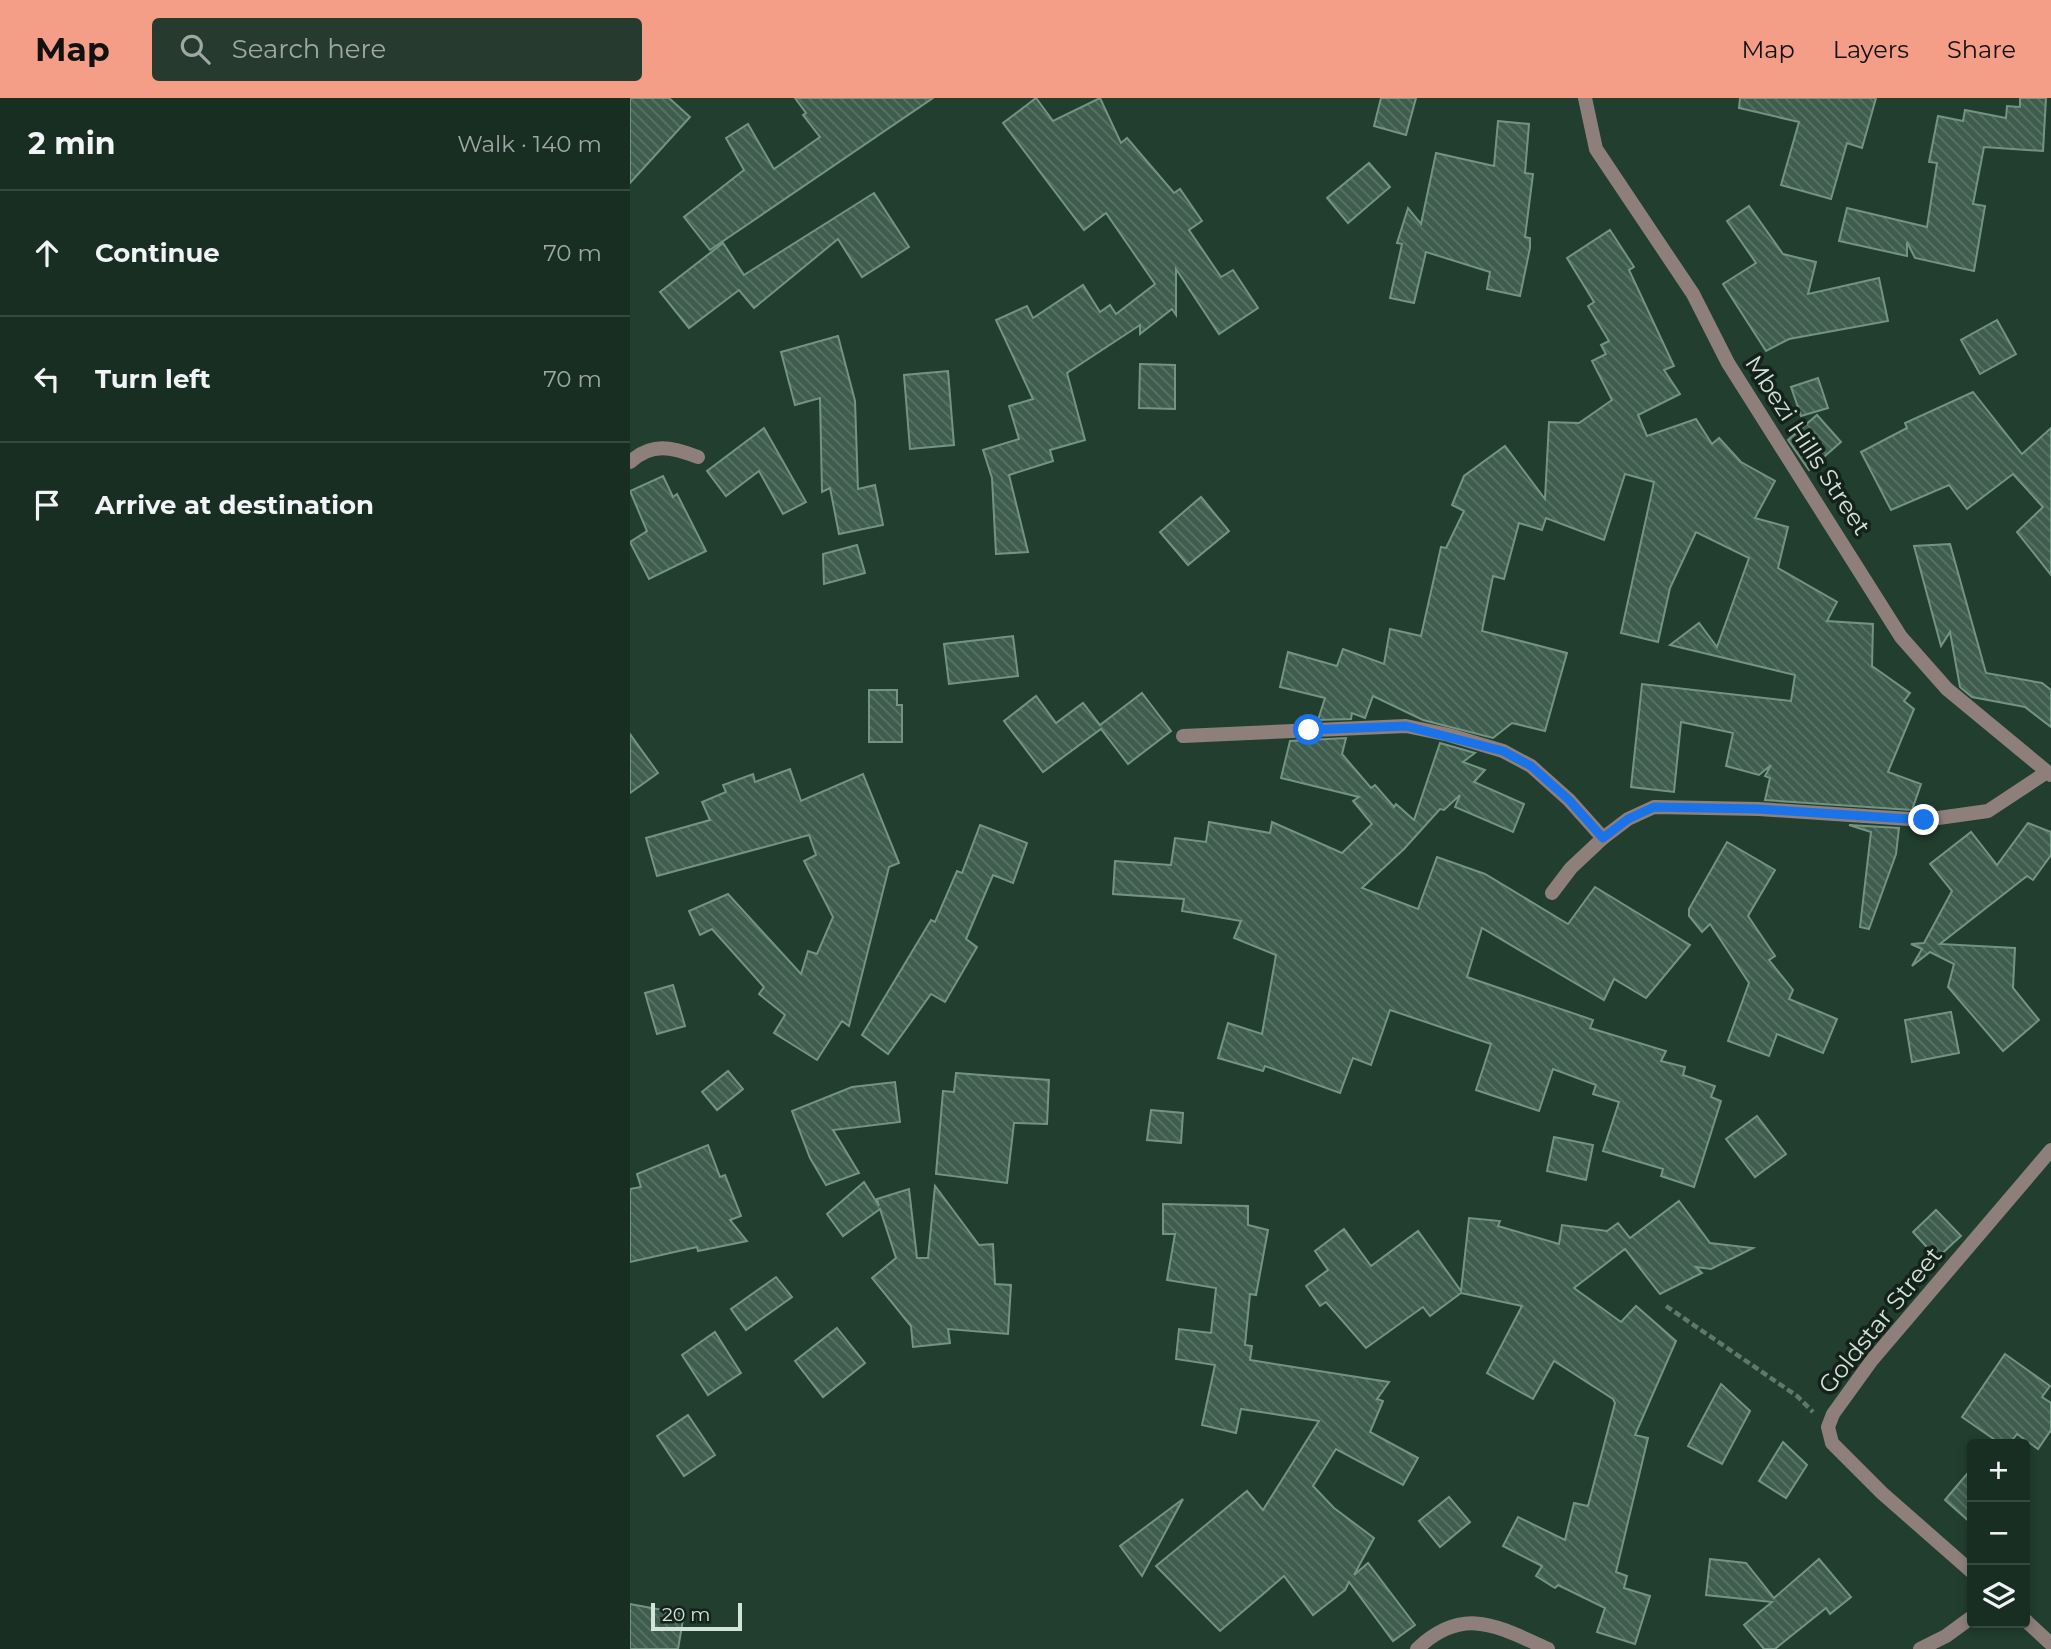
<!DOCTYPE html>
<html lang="en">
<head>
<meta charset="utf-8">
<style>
	:root { --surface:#192e23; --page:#263a30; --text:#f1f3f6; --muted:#9fa8a6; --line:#374a41; --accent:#f49e87 }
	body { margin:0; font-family:Montserrat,sans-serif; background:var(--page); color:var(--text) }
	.controls { position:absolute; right:21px; bottom:21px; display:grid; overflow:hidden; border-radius:7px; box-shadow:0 4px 10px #0003 }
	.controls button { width:63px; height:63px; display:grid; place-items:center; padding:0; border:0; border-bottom:2px solid var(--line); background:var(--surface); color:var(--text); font:35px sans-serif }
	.scale { position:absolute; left:21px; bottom:18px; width:91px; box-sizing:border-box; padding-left:7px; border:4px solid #d2e3da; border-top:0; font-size:19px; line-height:24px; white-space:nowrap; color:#d2e3da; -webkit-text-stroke:5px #15211b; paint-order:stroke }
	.stop { position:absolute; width:21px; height:21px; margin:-16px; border:5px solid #1a73e8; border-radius:50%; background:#fff }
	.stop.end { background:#1a73e8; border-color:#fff; box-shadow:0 2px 7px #0008 }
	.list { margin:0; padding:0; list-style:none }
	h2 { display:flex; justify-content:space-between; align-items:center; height:91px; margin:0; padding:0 28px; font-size:30px }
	h2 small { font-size:23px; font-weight:400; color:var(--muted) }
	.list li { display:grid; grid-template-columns:46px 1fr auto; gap:21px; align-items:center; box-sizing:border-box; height:126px; padding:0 28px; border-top:2px solid var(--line) }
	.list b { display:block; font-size:26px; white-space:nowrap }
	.list em { font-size:23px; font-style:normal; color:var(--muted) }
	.icon { flex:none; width:38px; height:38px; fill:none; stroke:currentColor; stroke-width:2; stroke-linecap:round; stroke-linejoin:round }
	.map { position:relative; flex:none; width:1421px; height:1551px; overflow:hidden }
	header { display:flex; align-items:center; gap:42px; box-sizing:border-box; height:98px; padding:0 35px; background:var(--accent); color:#111 }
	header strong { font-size:33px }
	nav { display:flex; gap:38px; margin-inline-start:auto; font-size:24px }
	.search { width:490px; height:63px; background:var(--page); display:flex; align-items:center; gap:18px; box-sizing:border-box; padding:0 24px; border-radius:7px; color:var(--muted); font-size:26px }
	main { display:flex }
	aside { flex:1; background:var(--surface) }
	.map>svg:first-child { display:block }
</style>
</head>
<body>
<header>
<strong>Map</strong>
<div class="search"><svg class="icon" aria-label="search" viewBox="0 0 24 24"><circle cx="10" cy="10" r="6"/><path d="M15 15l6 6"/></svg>Search here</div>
<nav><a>Map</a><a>Layers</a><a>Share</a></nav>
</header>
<main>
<aside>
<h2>2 min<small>Walk · 140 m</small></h2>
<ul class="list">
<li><svg class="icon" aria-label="ahead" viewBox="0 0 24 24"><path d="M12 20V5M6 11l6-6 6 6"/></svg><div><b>Continue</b></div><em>70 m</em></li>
<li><svg class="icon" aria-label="left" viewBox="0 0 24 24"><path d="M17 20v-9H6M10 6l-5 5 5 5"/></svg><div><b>Turn left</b></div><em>70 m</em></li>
<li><svg class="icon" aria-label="arrive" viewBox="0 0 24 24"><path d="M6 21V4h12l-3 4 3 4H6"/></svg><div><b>Arrive at destination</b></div></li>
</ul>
</aside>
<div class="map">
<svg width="1421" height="1551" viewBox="0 0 1421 1551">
	<defs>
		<pattern id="building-back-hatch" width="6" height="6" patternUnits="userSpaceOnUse" patternTransform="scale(1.75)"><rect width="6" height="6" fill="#3f5d4e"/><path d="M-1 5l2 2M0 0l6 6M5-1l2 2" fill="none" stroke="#5a7467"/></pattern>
	</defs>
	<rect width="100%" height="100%" fill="#213e2f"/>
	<g fill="url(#building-back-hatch)" stroke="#749483" stroke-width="2">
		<polygon points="0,0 39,0 60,19 0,85"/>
		<polygon points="165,0 303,0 80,152 54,119 114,72 96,40 118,26 144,71 190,39 173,17 176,15"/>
		<polygon points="406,0 423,23 470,0 491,45 497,40 544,95 550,91 572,123 559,132 591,179 603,172 628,210 589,236 546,171 546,217 542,211 510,236 510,227 437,275 455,342 420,352 423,363 379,377 398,454 366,456 362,380 353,352 389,341 379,308 403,301 366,222 397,208 403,220 453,187 470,214 480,207 486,216 525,186 476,115 454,132 373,25"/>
		<polygon points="751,0 786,0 776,37 744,28"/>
		<polygon points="1110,0 1246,0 1232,50 1217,45 1201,101 1151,87 1169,24 1109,10"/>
		<polygon points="1390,0 1416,0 1413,53 1354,49 1343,106 1355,108 1344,173 1285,160 1277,144 1277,158 1209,143 1217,110 1297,129 1307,65 1299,64 1308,18 1333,23 1335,12 1376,20 1377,8 1390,9"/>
		<polygon points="868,23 899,26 895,75 903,76 895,139 900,140 900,150 890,198 857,191 860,174 796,154 784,205 760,200 772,146 767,145 778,110 791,126 806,55 864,68"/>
		<polygon points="739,65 760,89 718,125 697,100"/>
		<polygon points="244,95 279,149 232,179 208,141 124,210 109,192 59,230 30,194 93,145 114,177"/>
		<polygon points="1119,108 1153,156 1186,164 1178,196 1249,180 1258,223 1159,241 1136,253 1093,186 1126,165 1097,123"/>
		<polygon points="980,132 1004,169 999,172 1044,268 1034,272 1050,296 1008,317 1017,338 1066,321 1082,346 1089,340 1111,364 1145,383 1125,420 1158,429 1148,470 1207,504 1197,523 1243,526 1242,568 1280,595 1274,603 1284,611 1258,674 1291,686 1282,712 1135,702 1140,680 1135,678 1141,667 1129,677 1096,668 1103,635 1051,624 1044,694 1001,689 1012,586 1161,603 1165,577 1040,547 1069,525 1087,549 1119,460 1066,434 1040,490 1028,544 991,535 1024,384 995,376 974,442 916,420 912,432 889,425 874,481 863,478 852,533 937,555 915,633 882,625 863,640 793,622 743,598 735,620 722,615 721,621 688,622 695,600 650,589 658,554 707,568 713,551 754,566 760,531 791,538 811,449 816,450 834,413 822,407 834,378 875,348 915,401 919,324 949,325 982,302 962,263 976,256 971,247 979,243 958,208 964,204 937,160"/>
		<polygon points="1367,222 1386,256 1350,276 1331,242"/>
		<polygon points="208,238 225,303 228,391 245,387 253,427 209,436 200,390 192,394 190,300 165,307 151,254"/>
		<polygon points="510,266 545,267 545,311 509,310"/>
		<polygon points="318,273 324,347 280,351 274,277"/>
		<polygon points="1188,280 1198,310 1171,318 1161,289"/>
		<polygon points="1343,294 1392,356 1421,330 1421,477 1387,434 1413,409 1383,376 1337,411 1319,387 1261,412 1231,354 1277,330 1275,325"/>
		<polygon points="1187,317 1211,344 1179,372 1158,342"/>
		<polygon points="134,330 176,404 153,416 129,373 96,398 77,373"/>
		<polygon points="33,378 43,399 47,396 76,453 19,481 0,444 17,433 0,393"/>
		<polygon points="571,399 599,433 558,467 530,434"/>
		<polygon points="1320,446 1356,575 1412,585 1421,592 1421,629 1395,609 1342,599 1330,589 1320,534 1311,548 1284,448"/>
		<polygon points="227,447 235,475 194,486 193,456"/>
		<polygon points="383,538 388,578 319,586 314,546"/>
		<polygon points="239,592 267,592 267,607 272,607 272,644 239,644"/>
		<polygon points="512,595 541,633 498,666 471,631 413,674 374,623 406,598 426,625 453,605 470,627"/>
		<polygon points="0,636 28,675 0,695"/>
		<polygon points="716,640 712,656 741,690 745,687 764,709 766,706 784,722 810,645 845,655 833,664 855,672 844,684 894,706 883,734 825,709 830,697 814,712 810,711 774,751 732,790 788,811 807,759 855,776 938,826 965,789 1060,847 1016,900 984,881 974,902 852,830 837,879 963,922 960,930 1036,953 1031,963 1055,969 1053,977 1085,988 1081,999 1091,1003 1064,1089 1031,1078 1033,1071 973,1053 989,1004 963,996 966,987 923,971 909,1013 846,992 861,946 760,912 741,967 723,960 710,995 635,968 633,973 588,960 598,925 632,936 646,857 604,840 611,823 552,813 554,801 483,796 485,763 541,767 545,740 576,744 579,724 640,735 642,724 712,755 742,726 723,703 729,699 651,680 660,643"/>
		<polygon points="160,671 171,703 233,676 269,765 259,769 219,928 212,923 187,962 144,935 155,917 129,896 134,889 82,831 70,837 59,813 98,796 171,876 178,853 187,856 203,819 174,763 186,757 179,737 27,778 16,740 80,722 72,704 96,694 93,687 123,676 125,684"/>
		<polygon points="1398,725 1421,734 1421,757 1403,782 1397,778 1310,846 1385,850 1383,890 1409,922 1373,953 1318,889 1324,866 1300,854 1282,868 1292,851 1281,846 1294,845 1322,793 1300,766 1341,734 1367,767"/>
		<polygon points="350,727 397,745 383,785 363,777 336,841 347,849 315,904 301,896 258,956 232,937 301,822 305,824 327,773 332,775"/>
		<polygon points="1219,727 1269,730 1266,756 1239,831 1230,829 1241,734"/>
		<polygon points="1097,744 1145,772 1118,818 1145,858 1139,862 1163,892 1159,901 1207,921 1193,955 1147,936 1139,958 1098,943 1119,885 1080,826 1072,834 1059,818 1059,811"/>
		<polygon points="43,887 55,928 27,936 15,895"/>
		<polygon points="1321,914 1329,955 1282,964 1275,922"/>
		<polygon points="98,973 113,991 87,1012 72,994"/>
		<polygon points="326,975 419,982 417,1026 384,1025 377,1085 306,1076 313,993 324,994"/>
		<polygon points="265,984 270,1024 203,1032 229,1075 196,1087 180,1060 162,1013 222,989"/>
		<polygon points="521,1012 553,1015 551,1045 517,1042"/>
		<polygon points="1127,1018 1156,1056 1125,1079 1096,1041"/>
		<polygon points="924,1039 963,1047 956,1082 917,1073"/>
		<polygon points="78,1047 90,1079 95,1077 111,1118 100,1122 117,1143 68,1153 67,1149 0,1164 0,1091 11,1089 7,1076"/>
		<polygon points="234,1084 249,1108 247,1101 279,1091 287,1160 298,1160 305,1088 349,1147 363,1146 365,1186 381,1187 378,1236 318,1231 320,1245 283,1249 281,1228 242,1180 266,1160 250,1111 213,1138 197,1116"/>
		<polygon points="1049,1103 1080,1145 1123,1150 1081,1171 1066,1169 1072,1175 1030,1196 995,1151 944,1190 991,1224 1006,1208 1046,1243 1005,1337 1018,1340 986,1474 997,1478 994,1490 1020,1498 1005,1546 967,1534 975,1510 928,1487 925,1490 906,1478 912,1468 873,1448 888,1419 935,1442 944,1405 958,1408 985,1305 983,1301 924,1263 903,1301 857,1275 892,1208 831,1195 800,1218 793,1209 736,1250 696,1204 690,1208 676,1188 698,1172 685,1153 714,1131 741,1168 788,1133 831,1193 839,1120 870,1123 868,1128 929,1146 932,1127 977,1133 988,1125 1000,1140"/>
		<polygon points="533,1106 618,1108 618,1127 638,1132 626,1197 620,1196 615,1247 622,1248 620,1262 759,1284 747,1301 753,1303 740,1334 788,1360 773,1387 706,1351 683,1388 704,1410 744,1440 724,1477 738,1465 785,1527 763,1543 719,1484 715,1492 683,1517 654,1478 590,1533 526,1468 617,1393 633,1412 689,1323 611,1311 606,1335 572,1327 585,1267 546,1261 549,1231 581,1235 586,1190 537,1182 545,1136 533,1136"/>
		<polygon points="1306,1112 1331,1138 1307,1160 1283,1134"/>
		<polygon points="146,1179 162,1199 116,1232 101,1211"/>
		<polygon points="207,1230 235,1265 193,1299 165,1263"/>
		<polygon points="85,1234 111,1275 78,1297 52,1257"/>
		<polygon points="1375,1256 1420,1288 1412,1299 1421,1305 1421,1332 1408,1351 1387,1336 1379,1346 1371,1346 1332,1319"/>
		<polygon points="1091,1286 1120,1313 1092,1366 1058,1348"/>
		<polygon points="58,1317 85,1357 54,1378 27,1338"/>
		<polygon points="1153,1344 1177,1367 1156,1400 1129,1383"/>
		<polygon points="1342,1370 1342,1426 1315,1402"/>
		<polygon points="819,1399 840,1424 810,1449 789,1423"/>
		<polygon points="553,1401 512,1478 490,1448"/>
		<polygon points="1080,1461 1116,1465 1144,1500 1189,1461 1221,1499 1200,1516 1196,1510 1145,1551 1134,1551 1114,1527 1142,1504 1076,1497"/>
		<polygon points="0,1506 54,1516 48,1551 0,1551"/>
	</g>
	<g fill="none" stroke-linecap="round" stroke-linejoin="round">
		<polyline stroke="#60786c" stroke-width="4.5" stroke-dasharray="7 3.5" stroke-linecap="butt" points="1036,1208 1167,1298 1183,1314"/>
		<g stroke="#8e7f7b" stroke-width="14">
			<polyline points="955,0 966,51 1063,196 1098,265 1271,539 1317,591 1421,677"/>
			<path d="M0,364c22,-20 42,-15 68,-5"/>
			<polyline points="553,638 776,628 819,637 873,653 901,668 939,702 973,740"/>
			<polyline points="922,795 941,770 973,740 998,721 1024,709 1129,711 1294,722 1358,713 1417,674"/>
			<polyline points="1342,1474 1252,1395 1202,1345 1198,1329 1203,1316 1242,1262 1421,1052"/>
			<polyline points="1395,1522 1421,1546"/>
			<path d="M787,1551c46,-44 80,-23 131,0"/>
			<polyline points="1290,1551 1316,1538 1342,1519"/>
		</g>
	</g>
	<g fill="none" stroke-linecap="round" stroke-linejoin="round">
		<polyline stroke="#1a73e8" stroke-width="9" points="679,632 776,628 873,653 901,668 939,702 973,740 998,721 1024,709 1129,711 1294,722"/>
	</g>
	<g text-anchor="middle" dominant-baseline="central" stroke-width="7" stroke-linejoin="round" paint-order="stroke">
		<g font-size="24" fill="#d2e3da" stroke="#15211b">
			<text transform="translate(1178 347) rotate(57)">Mbezi Hills Street</text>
			<text transform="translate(1250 1222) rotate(-51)">Goldstar Street</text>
		</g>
	</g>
</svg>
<div class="controls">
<button>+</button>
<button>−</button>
<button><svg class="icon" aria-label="layers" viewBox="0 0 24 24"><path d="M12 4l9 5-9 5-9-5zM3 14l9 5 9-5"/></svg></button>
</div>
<div class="scale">20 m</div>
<div class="stop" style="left:679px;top:632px"></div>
<div class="stop end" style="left:1294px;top:722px"></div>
</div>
</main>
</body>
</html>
